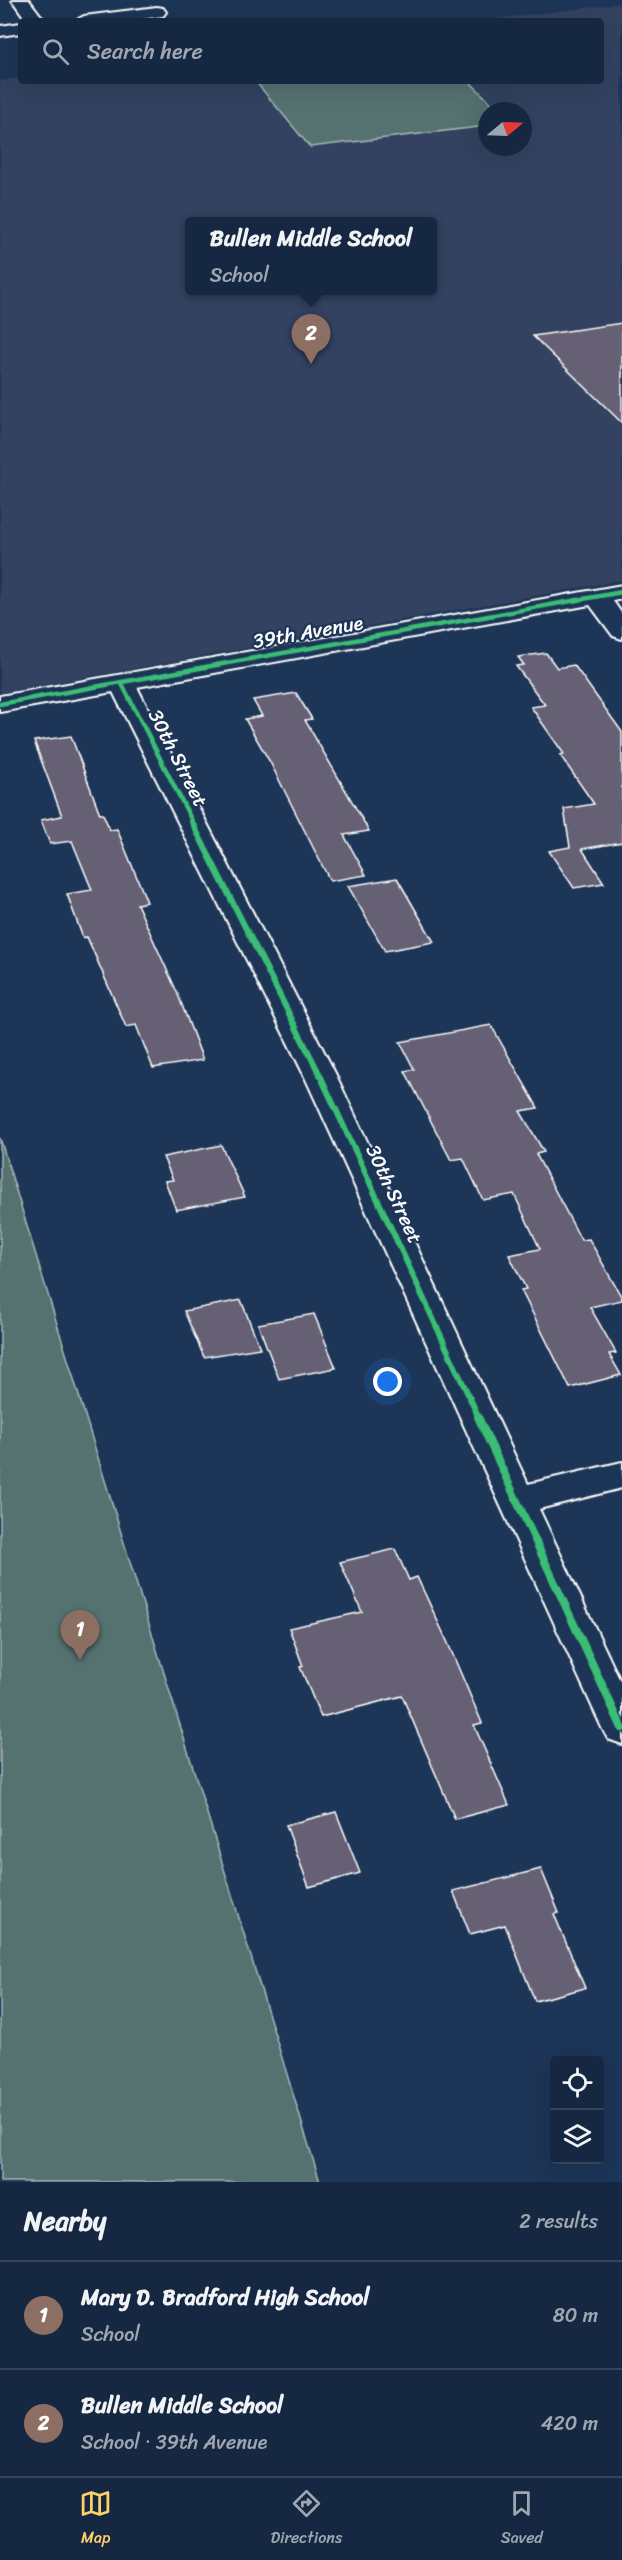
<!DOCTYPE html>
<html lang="en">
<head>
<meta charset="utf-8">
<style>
	:root { --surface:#162841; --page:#23344c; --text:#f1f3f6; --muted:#9ea6b1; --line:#35445a; --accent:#ffd166 }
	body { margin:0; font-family:Sriracha,sans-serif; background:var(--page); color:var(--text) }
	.controls { position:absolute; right:18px; bottom:18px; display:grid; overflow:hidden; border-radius:6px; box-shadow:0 6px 24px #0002 }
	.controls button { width:54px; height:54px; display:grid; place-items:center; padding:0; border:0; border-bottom:2px solid var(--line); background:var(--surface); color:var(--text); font:30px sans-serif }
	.compass { position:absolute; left:478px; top:102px; width:54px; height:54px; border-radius:50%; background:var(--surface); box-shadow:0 6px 24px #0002; rotate:71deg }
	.you { position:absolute; left:388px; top:1382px; width:21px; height:21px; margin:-15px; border:4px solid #fff; border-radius:50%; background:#1a73e8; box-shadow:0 0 0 9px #1a73e833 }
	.badge { display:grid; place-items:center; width:39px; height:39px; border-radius:50%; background:var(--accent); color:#fff; font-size:20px; font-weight:700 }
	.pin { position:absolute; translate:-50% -50px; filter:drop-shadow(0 2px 3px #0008) }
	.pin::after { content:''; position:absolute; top:32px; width:21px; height:18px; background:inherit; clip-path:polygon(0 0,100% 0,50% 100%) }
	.popup { position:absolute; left:185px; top:217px; width:252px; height:78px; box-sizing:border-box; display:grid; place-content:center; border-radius:6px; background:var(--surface); filter:drop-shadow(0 2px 4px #0005); font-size:20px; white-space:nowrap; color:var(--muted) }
	.popup b { font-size:22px; color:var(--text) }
	.popup::after { content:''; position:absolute; left:50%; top:100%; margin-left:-12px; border:12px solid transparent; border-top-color:var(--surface) }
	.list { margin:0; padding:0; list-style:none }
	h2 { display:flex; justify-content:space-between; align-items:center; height:78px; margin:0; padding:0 24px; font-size:26px }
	h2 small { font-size:20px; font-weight:400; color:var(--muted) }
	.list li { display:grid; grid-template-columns:39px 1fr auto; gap:18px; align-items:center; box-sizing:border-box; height:108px; padding:0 24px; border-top:2px solid var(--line) }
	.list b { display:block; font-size:22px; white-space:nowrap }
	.list p { margin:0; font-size:20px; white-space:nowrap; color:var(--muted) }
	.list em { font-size:20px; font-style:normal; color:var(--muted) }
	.icon { flex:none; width:33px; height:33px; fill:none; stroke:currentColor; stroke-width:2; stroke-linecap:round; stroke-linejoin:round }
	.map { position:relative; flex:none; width:622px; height:2182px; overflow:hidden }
	.search { position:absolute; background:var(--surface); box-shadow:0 6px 24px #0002; left:18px; right:18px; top:18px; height:66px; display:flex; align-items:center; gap:15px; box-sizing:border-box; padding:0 21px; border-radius:6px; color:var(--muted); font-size:22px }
	.sheet { height:294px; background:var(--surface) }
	nav { display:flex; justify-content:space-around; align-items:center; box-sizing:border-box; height:84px; border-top:2px solid var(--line); background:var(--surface); font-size:16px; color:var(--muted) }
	nav a { display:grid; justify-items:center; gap:3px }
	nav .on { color:var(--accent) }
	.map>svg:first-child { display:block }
</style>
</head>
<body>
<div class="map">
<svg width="622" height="2182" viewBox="0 0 622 2182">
	<rect width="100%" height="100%" fill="#1d3557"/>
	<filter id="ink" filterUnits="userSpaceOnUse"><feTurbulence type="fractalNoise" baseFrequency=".0167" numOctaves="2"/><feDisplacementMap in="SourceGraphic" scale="12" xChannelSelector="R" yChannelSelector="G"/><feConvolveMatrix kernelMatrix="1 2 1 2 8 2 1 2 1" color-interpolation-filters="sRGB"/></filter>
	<g filter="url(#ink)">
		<path fill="#334260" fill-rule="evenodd" d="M622,3v577l-622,113v-612l21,-3v3h580v-60h-122zM487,111h36v36h-36zM190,222h243v68h-243z"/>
		<g fill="#547271" stroke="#aab8b8" stroke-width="1.5">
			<polygon points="255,81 469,81 499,111 487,111 487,126 310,147"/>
			<polygon points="0,1138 320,2182 0,2182"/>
		</g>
		<g fill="#666174" stroke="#fff" stroke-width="1.5">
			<polygon points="622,323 622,423 533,336"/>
			<polygon points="546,653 557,668 574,665 622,732 622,842 582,849 604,883 574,888 549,851 570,847 564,809 594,804 560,755 564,754 531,707 545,705 516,666 524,665 518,657"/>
			<polygon points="296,693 312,719 305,720 369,831 344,835 366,875 330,881 270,762 245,719 262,716 253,700"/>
			<polygon points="71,736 100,814 103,814 110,830 117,829 147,902 137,904 177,992 203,1060 153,1068 136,1025 126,1027 87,937 83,938 67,894 92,890 72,841 50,844 41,820 62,816 34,741"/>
			<polygon points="397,878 434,942 385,951 348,886"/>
			<polygon points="491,1025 538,1108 520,1111 544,1152 536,1154 581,1240 589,1239 622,1298 622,1300 590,1307 616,1353 609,1354 621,1375 570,1388 521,1290 526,1289 509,1255 540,1249 514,1194 483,1200 463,1158 451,1160 405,1071 414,1069 400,1042"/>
			<polygon points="221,1145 245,1197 176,1210 165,1181 173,1180 163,1157"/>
			<polygon points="241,1300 260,1348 204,1357 184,1311"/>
			<polygon points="314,1314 336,1368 279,1379 258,1324"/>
			<polygon points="395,1549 409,1580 417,1577 447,1641 482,1723 474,1725 509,1805 455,1819 402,1696 321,1717 300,1667 303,1666 289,1628 362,1612 340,1562"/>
			<polygon points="336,1812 360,1873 309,1887 286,1825"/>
			<polygon points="541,1869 559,1913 554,1914 585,1988 535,2001 505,1925 470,1934 453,1891"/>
		</g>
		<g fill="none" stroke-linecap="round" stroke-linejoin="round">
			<g stroke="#fff" stroke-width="4">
				<g id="minor">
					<polygon points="12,0 29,0 45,21 27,21"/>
					<polygon points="157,7 163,8 166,12 163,16 126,21 75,21 84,16"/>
					<polygon points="21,23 21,33 0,36 0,26"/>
					<polygon points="622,585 622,599 613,601 622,614 622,639 613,636 590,605 137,687 336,1075 528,1484 622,1462 622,1488 539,1509 622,1685 622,1744 608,1739 602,1728 304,1075 113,692 0,712 0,696"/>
				</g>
			</g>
			<use href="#minor" fill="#1d3557" fill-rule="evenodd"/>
			<g stroke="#1d3557" stroke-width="8">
				<g id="cycleway-far2">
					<polyline points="121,682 193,823"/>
					<polyline points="0,704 622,592"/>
				</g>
			</g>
			<g stroke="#1d3557" stroke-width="10">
				<polyline id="cycleway-far1" points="192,822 320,1075 479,1418"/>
			</g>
			<g stroke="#1d3557" stroke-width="11">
				<polyline id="cycleway" points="478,1417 622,1728"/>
			</g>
			<use href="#cycleway-far2" stroke="#3abd76" stroke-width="4.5"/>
			<use href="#cycleway-far1" stroke="#3abd76" stroke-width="6"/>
			<use href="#cycleway" stroke="#3abd76" stroke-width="8"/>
		</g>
	</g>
	<g text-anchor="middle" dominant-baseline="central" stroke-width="4.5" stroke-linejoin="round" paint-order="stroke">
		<g font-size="20" fill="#fff" stroke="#1d3557">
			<text transform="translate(308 632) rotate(-10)">39th Avenue</text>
			<text transform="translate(178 758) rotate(63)">30th Street</text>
			<text transform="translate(394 1194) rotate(65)">30th Street</text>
		</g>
	</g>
</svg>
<div class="controls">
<button><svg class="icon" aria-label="locate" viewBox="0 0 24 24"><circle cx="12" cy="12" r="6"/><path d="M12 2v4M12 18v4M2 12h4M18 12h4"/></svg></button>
<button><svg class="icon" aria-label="layers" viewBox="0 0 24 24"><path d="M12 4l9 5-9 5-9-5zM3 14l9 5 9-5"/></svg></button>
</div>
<svg class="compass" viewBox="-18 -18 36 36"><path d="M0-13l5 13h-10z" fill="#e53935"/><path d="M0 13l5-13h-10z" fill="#9ea6b1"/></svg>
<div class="you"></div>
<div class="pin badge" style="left:80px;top:1660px;background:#8d6e63">1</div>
<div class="pin badge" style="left:311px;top:364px;background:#8d6e63">2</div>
<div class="popup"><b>Bullen Middle School</b>School</div>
<div class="search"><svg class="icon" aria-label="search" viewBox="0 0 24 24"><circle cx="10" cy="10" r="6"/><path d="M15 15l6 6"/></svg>Search here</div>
</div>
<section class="sheet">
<h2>Nearby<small>2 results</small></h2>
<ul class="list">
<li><span class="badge" style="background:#8d6e63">1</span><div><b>Mary D. Bradford High School</b><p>School</p></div><em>80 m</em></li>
<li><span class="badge" style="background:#8d6e63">2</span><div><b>Bullen Middle School</b><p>School · 39th Avenue</p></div><em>420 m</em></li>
</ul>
</section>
<nav>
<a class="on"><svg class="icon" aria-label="map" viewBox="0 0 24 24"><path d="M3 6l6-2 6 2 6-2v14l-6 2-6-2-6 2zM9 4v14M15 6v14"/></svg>Map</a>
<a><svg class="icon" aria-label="directions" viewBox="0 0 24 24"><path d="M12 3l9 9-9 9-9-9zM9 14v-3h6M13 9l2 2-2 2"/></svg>Directions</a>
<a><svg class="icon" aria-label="saved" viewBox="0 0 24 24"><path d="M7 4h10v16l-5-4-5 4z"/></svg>Saved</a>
</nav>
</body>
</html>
